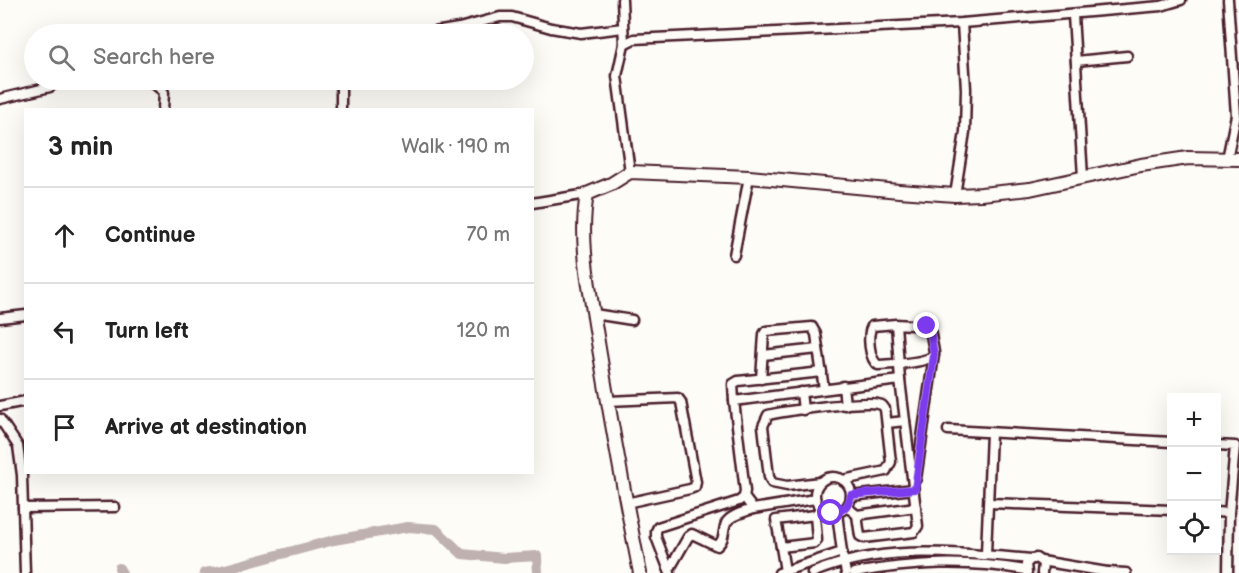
<!DOCTYPE html>
<html lang="en">
<head>
<meta charset="utf-8">
<style>
	:root { --surface:#fff; --page:#f6f6f6; --text:#222; --muted:#767676; --line:#e0e0e0 }
	body { margin:0; font-family:"Balsamiq Sans",sans-serif; background:var(--page); color:var(--text) }
	.controls { position:absolute; right:18px; bottom:18px; display:grid; overflow:hidden; border-radius:0px; box-shadow:0 6px 24px #0002 }
	.controls button { width:54px; height:54px; display:grid; place-items:center; padding:0; border:0; border-bottom:2px solid var(--line); background:var(--surface); color:var(--text); font:30px sans-serif }
	.stop { position:absolute; width:18px; height:18px; margin:-14px; border:4px solid #7c3aed; border-radius:50%; background:#fff }
	.stop.end { background:#7c3aed; border-color:#fff; box-shadow:0 2px 6px #0008 }
	.list { margin:0; padding:0; list-style:none }
	h2 { display:flex; justify-content:space-between; align-items:center; height:78px; margin:0; padding:0 24px; font-size:26px }
	h2 small { font-size:20px; font-weight:400; color:var(--muted) }
	.list li { display:grid; grid-template-columns:39px 1fr auto; gap:18px; align-items:center; box-sizing:border-box; height:96px; padding:0 24px; border-top:2px solid var(--line) }
	.list b { display:block; font-size:22px; white-space:nowrap }
	.list em { font-size:20px; font-style:normal; color:var(--muted) }
	.icon { flex:none; width:33px; height:33px; fill:none; stroke:currentColor; stroke-width:2; stroke-linecap:round; stroke-linejoin:round }
	.map { position:relative; flex:none; width:1239px; height:573px; overflow:hidden }
	.search { position:absolute; background:var(--surface); box-shadow:0 6px 24px #0002; left:24px; top:24px; width:510px; height:66px; display:flex; align-items:center; gap:15px; box-sizing:border-box; padding:0 21px; border-radius:33px; color:var(--muted); font-size:22px }
	.panel { position:absolute; background:var(--surface); box-shadow:0 6px 24px #0002; left:24px; top:108px; width:510px; height:366px; border-radius:0px }
	.map>svg:first-child { display:block }
</style>
</head>
<body>
<div class="map">
<svg width="1239" height="573" viewBox="0 0 1239 573">
	<rect width="100%" height="100%" fill="#fdfcf7"/>
	<filter id="ink" filterUnits="userSpaceOnUse"><feTurbulence type="fractalNoise" baseFrequency=".0167" numOctaves="2"/><feDisplacementMap in="SourceGraphic" scale="12" xChannelSelector="R" yChannelSelector="G"/><feConvolveMatrix kernelMatrix="1 2 1 2 8 2 1 2 1" color-interpolation-filters="sRGB"/></filter>
	<g filter="url(#ink)">
		<g fill="none" stroke-linecap="round" stroke-linejoin="round">
			<g stroke="#c0b1b1" stroke-width="10">
				<polyline points="119,568 122,573"/>
				<polyline points="204,573 218,571 334,540 408,527 436,529 462,554 504,558 537,556 538,573"/>
			</g>
			<g stroke="#4a1f2b" stroke-width="13">
				<g id="street">
					<polyline points="622,0 624,44 617,76 630,172"/>
					<polyline points="1073,15 1083,177"/>
					<polyline points="422,34 459,28 500,17 512,17 551,28 581,33 623,28"/>
					<polyline points="624,44 634,39 962,23 1161,6 1181,0"/>
					<polyline points="1076,61 1127,56"/>
					<polyline points="145,80 153,83 164,92 163,110"/>
					<polyline points="0,99 50,87 60,80"/>
					<polyline points="341,110 341,80"/>
					<polyline points="1227,159 1236,115 1228,0"/>
					<polyline points="955,195 965,132 966,89 962,23"/>
					<polyline points="532,203 587,194"/>
					<polyline points="734,255 749,177"/>
					<polyline points="594,314 632,320"/>
					<polyline points="0,318 26,315"/>
					<path d="M896,324l31,2 3,3 4,23v3c-8,9 -43,9 -56,10 -9,-6 -11,-30 -6,-39l24,-2 4,56"/>
					<polyline points="763,355 818,349"/>
					<polyline points="761,379 764,334 766,331 812,327 816,334 824,389"/>
					<polyline points="843,386 845,405"/>
					<polyline points="801,392 803,410"/>
					<polyline points="608,401 678,398 681,402 696,482 695,487 690,489 626,503"/>
					<polyline points="734,401 733,384 738,381 822,372"/>
					<polyline points="0,406 26,401"/>
					<polyline points="0,419 18,446 22,475 25,573"/>
					<polyline points="887,423 905,421"/>
					<polyline points="948,430 1172,442"/>
					<polyline points="1216,445 1235,446 1229,513 1228,573"/>
					<circle cx="833" cy="495" r="18"/>
					<polyline points="916,479 934,355"/>
					<path d="M820,482l-33,4 -15,-3 -3,-6 -6,-51 5,-11c16,-4 96,-15 110,-11 5,1 4,1 7,5l6,53 -5,9 -43,9"/>
					<polyline points="851,496 914,489"/>
					<polyline points="744,497 753,509 815,499"/>
					<polyline points="989,503 1172,510"/>
					<polyline points="23,508 115,507"/>
					<polyline points="1216,512 1229,513"/>
					<polyline points="815,515 776,520 781,547 815,543 817,540 815,515 821,508"/>
					<polyline points="857,515 916,507"/>
					<polyline points="781,547 785,571"/>
					<polyline points="986,554 991,433"/>
					<polyline points="843,558 846,573"/>
					<polyline points="1041,561 1113,573"/>
					<path d="M669,570l19,-33 4,-3 25,12c9,-7 5,-14 9,-23 4,-8 19,-11 27,-14"/>
					<polyline points="1108,572 1126,573"/>
					<polyline points="670,573 656,537 656,531 658,527 739,501 744,497 745,491 734,401 900,380 918,526 914,532 864,538 860,536 857,515 847,507"/>
					<polyline points="779,573 842,552 837,513"/>
					<path d="M812,573c72,-30 145,-20 220,-14"/>
					<path d="M854,573c61,-11 111,-13 172,-3"/>
					<polyline points="1027,573 1026,564 1030,560 1036,558 1043,563 1042,573"/>
				</g>
			</g>
			<g stroke="#4a1f2b" stroke-width="16">
				<path id="secondary" d="M640,573c-16,-81 -31,-162 -44,-243 -7,-46 -17,-90 -9,-136l24,-10 19,-12 119,5 150,14 56,4 26,-1 49,-5 111,-24 47,-7 51,1"/>
			</g>
			<use href="#street" stroke="#fdfcf7" stroke-width="8"/>
			<use href="#secondary" stroke="#fdfcf7" stroke-width="12"/>
		</g>
	</g>
	<g fill="none" stroke-linecap="round" stroke-linejoin="round" filter="url(#ink)">
		<path stroke="#7c3aed" stroke-width="8" d="M831,513c12,-1 18,-7 20,-18l64,-6 19,-134 -4,-26 -3,-3"/>
	</g>
</svg>
<div class="controls">
<button>+</button>
<button>−</button>
<button><svg class="icon" aria-label="locate" viewBox="0 0 24 24"><circle cx="12" cy="12" r="6"/><path d="M12 2v4M12 18v4M2 12h4M18 12h4"/></svg></button>
</div>
<div class="stop" style="left:831px;top:513px"></div>
<div class="stop end" style="left:927px;top:326px"></div>
<div class="search"><svg class="icon" aria-label="search" viewBox="0 0 24 24"><circle cx="10" cy="10" r="6"/><path d="M15 15l6 6"/></svg>Search here</div>
<section class="panel">
<h2>3 min<small>Walk · 190 m</small></h2>
<ul class="list">
<li><svg class="icon" aria-label="ahead" viewBox="0 0 24 24"><path d="M12 20V5M6 11l6-6 6 6"/></svg><div><b>Continue</b></div><em>70 m</em></li>
<li><svg class="icon" aria-label="left" viewBox="0 0 24 24"><path d="M17 20v-9H6M10 6l-5 5 5 5"/></svg><div><b>Turn left</b></div><em>120 m</em></li>
<li><svg class="icon" aria-label="arrive" viewBox="0 0 24 24"><path d="M6 21V4h12l-3 4 3 4H6"/></svg><div><b>Arrive at destination</b></div></li>
</ul>
</section>
</div>
</body>
</html>
